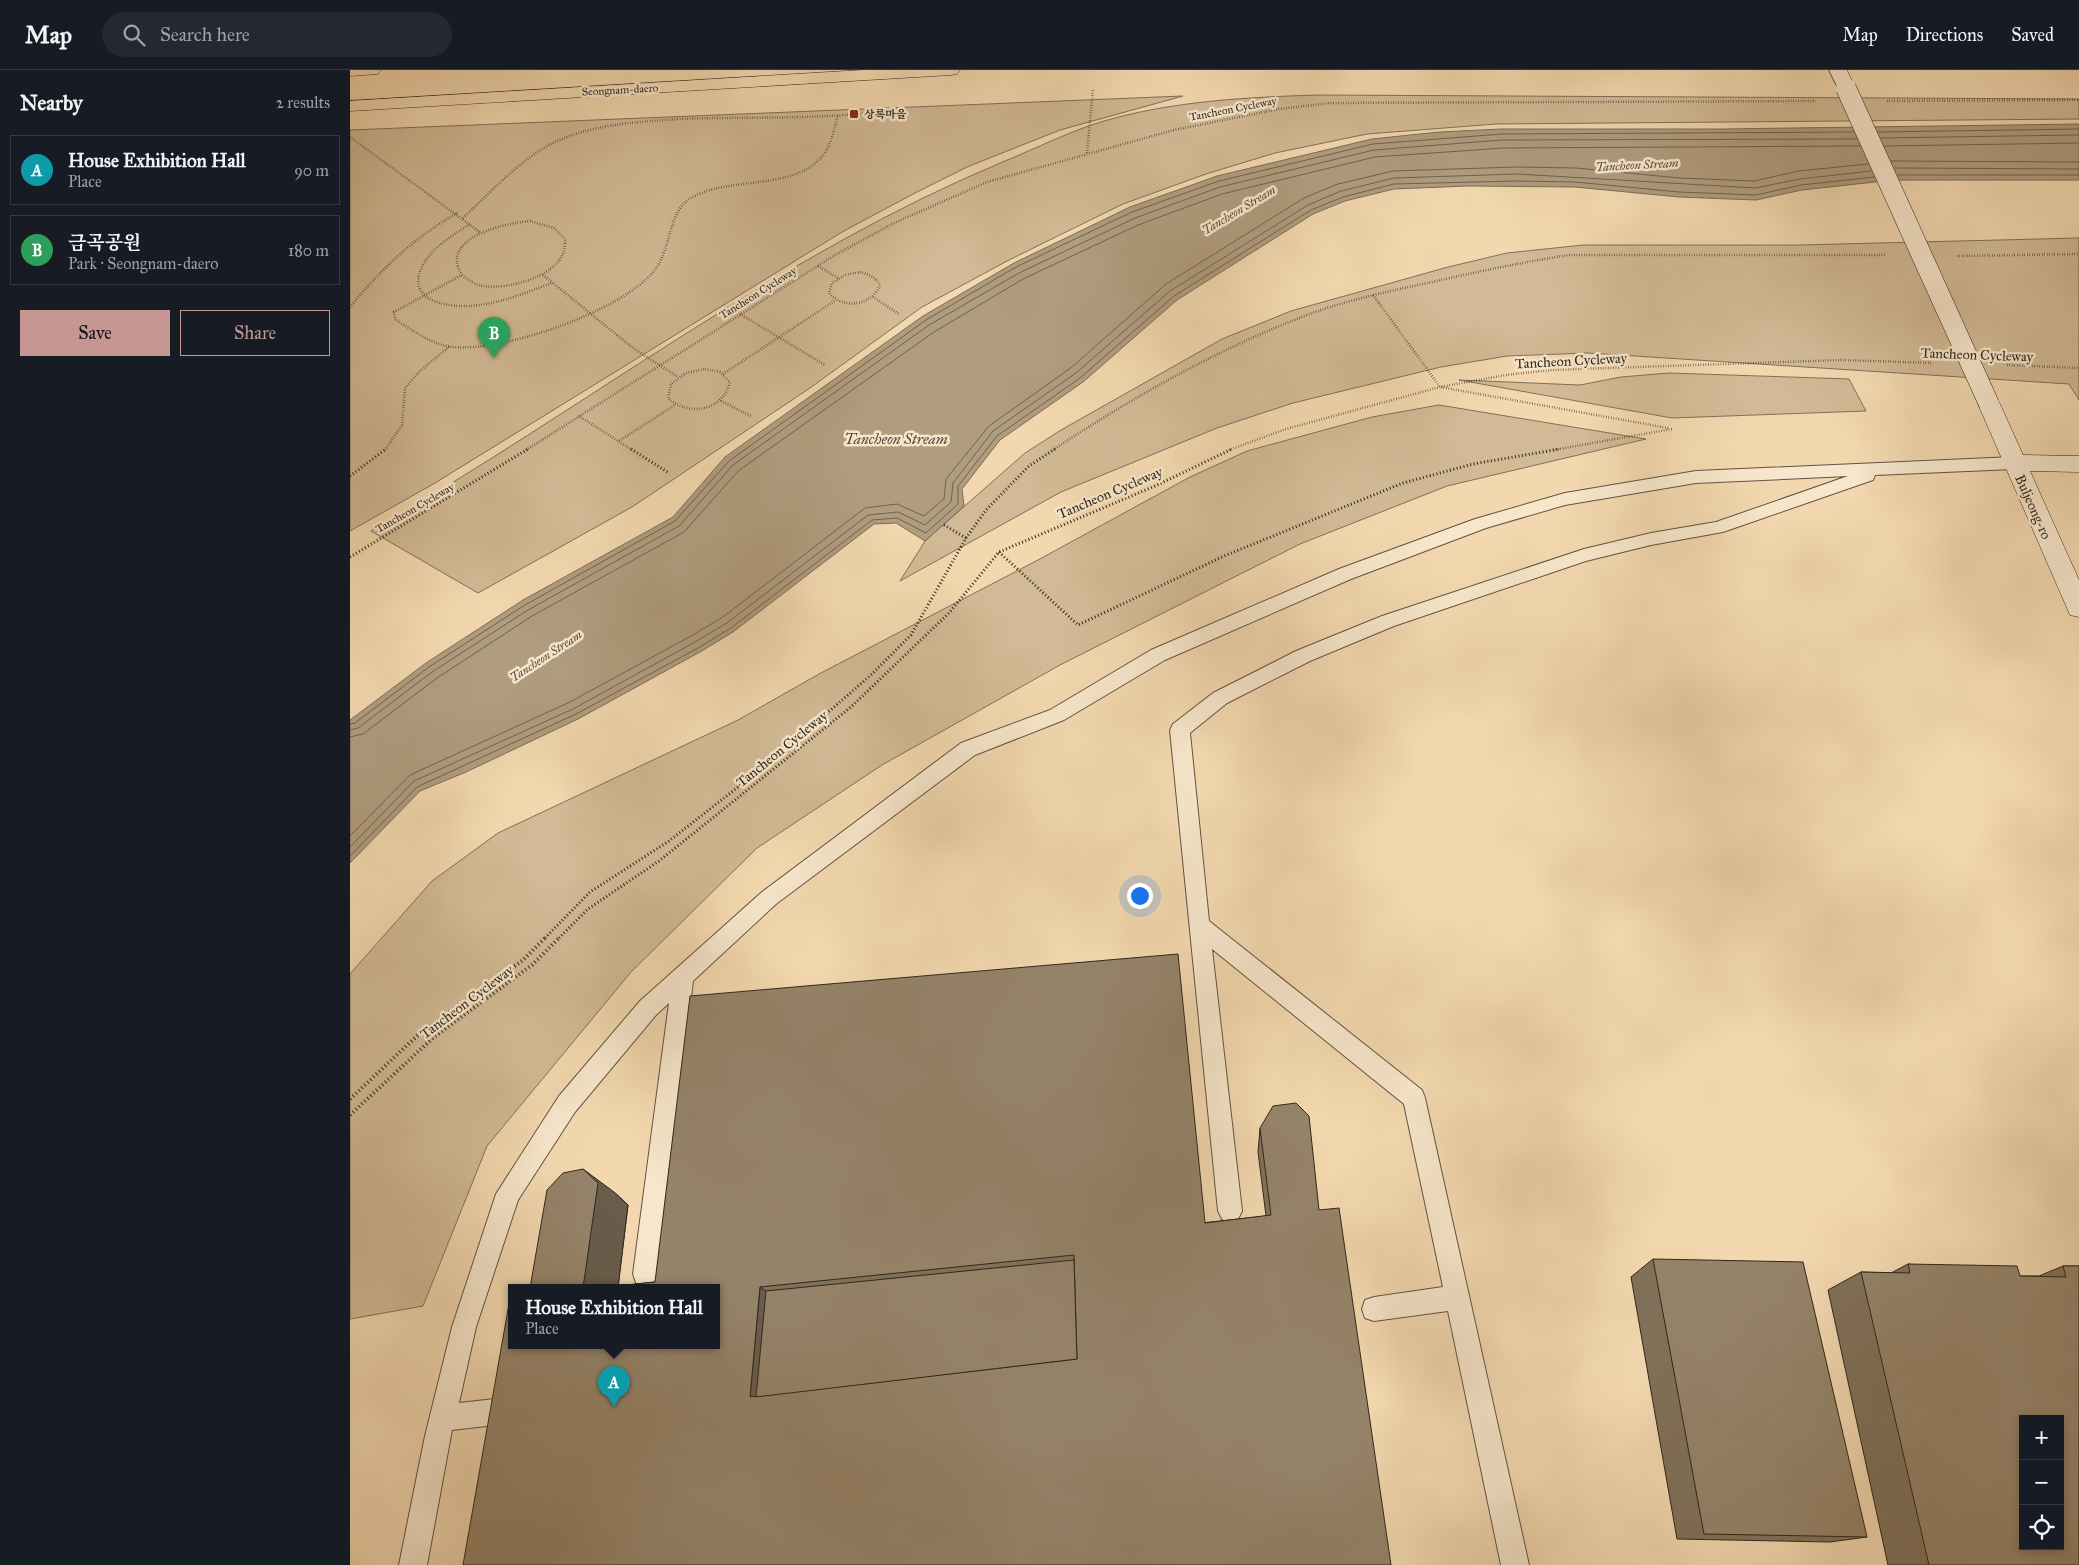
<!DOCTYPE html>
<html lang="en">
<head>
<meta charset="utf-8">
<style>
	:root { --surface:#171b24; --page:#242831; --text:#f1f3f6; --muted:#9ea1a6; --line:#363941; --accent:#c59692 }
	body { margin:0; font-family:"IM FELL Great Primer","Noto Serif KR",serif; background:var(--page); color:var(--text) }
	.controls { position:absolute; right:15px; bottom:15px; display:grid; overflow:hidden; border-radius:0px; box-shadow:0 2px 8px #0003 }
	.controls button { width:45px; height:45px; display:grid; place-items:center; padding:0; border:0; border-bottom:1px solid var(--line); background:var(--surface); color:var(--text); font:25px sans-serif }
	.you { position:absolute; left:789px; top:825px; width:18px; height:18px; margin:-12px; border:4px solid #fff; border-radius:50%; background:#1a73e8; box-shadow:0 0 0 8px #1a73e833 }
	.badge { display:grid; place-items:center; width:32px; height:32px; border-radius:50%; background:var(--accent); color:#fff; font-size:16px; font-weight:700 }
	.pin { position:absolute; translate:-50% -41px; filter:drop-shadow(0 1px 2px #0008) }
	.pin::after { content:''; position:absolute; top:26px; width:18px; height:15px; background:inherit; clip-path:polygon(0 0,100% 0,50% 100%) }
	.popup { position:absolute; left:158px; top:1214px; width:212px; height:65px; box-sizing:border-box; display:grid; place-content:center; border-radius:0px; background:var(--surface); filter:drop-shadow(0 1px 4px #0005); font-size:16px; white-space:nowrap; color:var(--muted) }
	.popup b { font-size:19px; color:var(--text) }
	.popup::after { content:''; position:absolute; left:50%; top:100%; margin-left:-10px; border:10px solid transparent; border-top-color:var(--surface) }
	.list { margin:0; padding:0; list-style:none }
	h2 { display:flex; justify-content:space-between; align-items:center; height:65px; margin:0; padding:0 20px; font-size:21px }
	h2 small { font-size:16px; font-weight:400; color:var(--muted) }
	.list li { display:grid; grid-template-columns:32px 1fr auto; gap:15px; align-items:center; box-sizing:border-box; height:70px; margin:0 10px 10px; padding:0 10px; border:1px solid var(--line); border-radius:0px }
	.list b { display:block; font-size:19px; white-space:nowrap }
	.list p { margin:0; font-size:16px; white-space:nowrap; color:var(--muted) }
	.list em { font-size:16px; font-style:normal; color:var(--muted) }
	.actions { display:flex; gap:10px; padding:15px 20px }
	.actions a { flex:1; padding:11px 0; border:1px solid var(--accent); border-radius:0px; text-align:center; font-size:18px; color:var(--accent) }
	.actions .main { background:var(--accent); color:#111 }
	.icon { flex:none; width:28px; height:28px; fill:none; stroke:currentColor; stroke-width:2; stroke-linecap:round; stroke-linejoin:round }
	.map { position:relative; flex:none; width:1729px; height:1495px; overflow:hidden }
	header { display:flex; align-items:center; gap:30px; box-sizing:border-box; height:70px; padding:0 25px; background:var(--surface); border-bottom:1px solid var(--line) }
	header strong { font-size:24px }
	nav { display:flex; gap:28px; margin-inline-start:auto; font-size:18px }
	.search { width:350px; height:45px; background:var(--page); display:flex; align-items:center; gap:12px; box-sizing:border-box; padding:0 18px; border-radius:28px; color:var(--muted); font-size:19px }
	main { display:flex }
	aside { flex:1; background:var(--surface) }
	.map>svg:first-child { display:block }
</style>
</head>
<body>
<header>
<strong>Map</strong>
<div class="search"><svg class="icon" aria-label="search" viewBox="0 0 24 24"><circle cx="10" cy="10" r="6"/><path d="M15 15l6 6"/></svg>Search here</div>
<nav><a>Map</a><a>Directions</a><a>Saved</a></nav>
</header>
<main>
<aside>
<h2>Nearby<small>2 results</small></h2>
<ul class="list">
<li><span class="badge" style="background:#0f9aa8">A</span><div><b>House Exhibition Hall</b><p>Place</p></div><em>90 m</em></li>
<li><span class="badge" style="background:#2e9e5b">B</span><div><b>금곡공원</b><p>Park · Seongnam-daero</p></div><em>180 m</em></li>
</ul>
<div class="actions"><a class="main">Save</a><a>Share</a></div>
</aside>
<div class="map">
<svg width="1729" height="1495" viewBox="0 0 1729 1495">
	<rect width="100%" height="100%" fill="#f3d8af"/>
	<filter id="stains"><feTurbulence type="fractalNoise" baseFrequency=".004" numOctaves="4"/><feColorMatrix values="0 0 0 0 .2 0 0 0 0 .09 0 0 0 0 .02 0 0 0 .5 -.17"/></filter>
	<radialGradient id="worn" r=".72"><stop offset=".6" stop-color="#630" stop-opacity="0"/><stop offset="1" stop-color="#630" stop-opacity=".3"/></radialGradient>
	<g fill="#d2ba96" stroke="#80705a">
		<path d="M970,25l759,4v20l-583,5 -129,10 -92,19 -69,21 -83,30 -114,56 -87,47 -112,81 -178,119 -154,86 -107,-62c212,-121 407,-276 634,-370 32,-13 65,-30 99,-40 69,-20 144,-24 216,-26z"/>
		<polygon points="833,26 710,60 617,97 565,123 492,162 85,413 0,461 0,60"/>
		<polygon points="1729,168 1729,330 1719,314 1238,283 1157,286 1091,297 943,333 867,358 711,422 550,511 575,471 675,383 711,360 872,269 941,241 1098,197 1157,183 1233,175 1450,175"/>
		<polygon points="1319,303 1499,309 1516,341 1322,348 1109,310 1230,315 1271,307"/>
		<polygon points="1089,335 1296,369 1097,416 950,474 710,595 532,695 407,778 281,902 137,1076 73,1236 0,1249 0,904 82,811 148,763 388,650 469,604 688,490 840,407 897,381 1022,347"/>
	</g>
	<polygon fill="#b09c7e" stroke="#7c6d58" points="1729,54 1729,110 1543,110 1452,120 1406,130 1329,127 1225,117 1118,116 1044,119 995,131 963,144 827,230 733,312 650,370 612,419 614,436 575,471 546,453 524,454 383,562 350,582 228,649 116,702 70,721 0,793 0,650 76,593 173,530 323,447 375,387 573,246 664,193 780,137 867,106 1022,69 1089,62 1152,59 1372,59"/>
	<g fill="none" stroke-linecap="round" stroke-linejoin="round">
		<g stroke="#70624e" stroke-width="1">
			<polyline points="1528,62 1729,59"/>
			<polyline points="1531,68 1729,65"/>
			<polyline points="1534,76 1729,73"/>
			<polyline points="1541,91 1729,92"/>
			<polyline points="1545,98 1729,99"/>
			<polyline points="1548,105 1729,105"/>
			<polyline points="0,654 5,653 79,597 175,535 325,451 379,391 576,250 666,197 782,142 869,111 1023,74 1152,64 1504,62"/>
			<polyline points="0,660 8,658 82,602 178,540 329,456 383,395 579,255 669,203 785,148 870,117 1024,80 1152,70 1507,69"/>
			<polyline points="0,667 13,664 87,608 182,546 334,462 388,401 584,262 673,209 788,155 872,124 1025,87 1153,78 1510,76"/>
			<polyline points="0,766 60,705 220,632 341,566 373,547 515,438 547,434 574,446 594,429 596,409 639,356 722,297 816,214 954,128 988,114 1043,101 1167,97 1226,98 1330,108 1404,111 1449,101 1518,94"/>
			<polyline points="0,777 64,711 223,639 345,572 377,553 518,445 548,442 575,455 601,432 603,413 643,361 726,303 820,221 958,135 991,121 1044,108 1167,104 1405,118 1450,109 1521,101"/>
			<polyline points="0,786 67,717 226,644 348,578 381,558 522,450 547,448 576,463 608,434 608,416 647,366 730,308 824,226 961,140 993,127 1044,114 1167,111 1225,112 1329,122 1406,125 1451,115 1524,107"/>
		</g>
		<g stroke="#605342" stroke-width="2">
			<polygon id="lane" points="1664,387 1670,389 1672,393 1670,397 1664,399 1525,405 1523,410 1373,462 1301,475 1236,491 1044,556 960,591 877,633 840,663 859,851 1072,1020 1075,1028 1179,1495 1151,1495 1098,1241 1024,1251 1015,1248 1012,1239 1015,1230 1024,1227 1093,1217 1054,1034 862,879 892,1141 888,1149 880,1153 872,1149 868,1141 820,660 823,654 863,623 946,581 1032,546 1234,479 1301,463 1366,452 1498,406 1346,413 1215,435 1136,458 1001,509 815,590 714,650 625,685 426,834 343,911 307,1204 304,1213 295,1216 286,1213 283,1204 319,933 306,945 225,1042 168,1130 126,1257 109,1333 162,1327 171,1331 175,1340 171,1349 162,1353 102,1360 77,1495 49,1495 75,1366 102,1257 146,1124 209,1026 290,931 412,822 611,673 700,640 801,580 989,499 1125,449 1215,423 1346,401"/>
		</g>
		<g stroke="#2f271e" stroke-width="1">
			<g id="secondary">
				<polygon points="1479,0 1497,0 1505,18 1502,22 1490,22"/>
				<polygon points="1639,327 1647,329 1650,334 1673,385 1729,386 1729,402 1680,401 1729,510 1729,547 1720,545 1717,538 1628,334 1631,329"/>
			</g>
		</g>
		<g stroke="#2f271e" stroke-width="1">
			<g id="primary">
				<polygon points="0,0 31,0 28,4 0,6"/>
				<polygon points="513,0 610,0 607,4 601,5 0,41 0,31"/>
			</g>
		</g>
		<g stroke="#2f271e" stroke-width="2.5" stroke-dasharray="0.5 2" stroke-linecap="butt">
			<polyline points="1537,31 1729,30"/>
			<polyline points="0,67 131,163"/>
			<polyline points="737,83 743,19"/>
			<path d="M113,148c28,-26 55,-57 90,-75 39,-19 83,-21 126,-24 74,-3 150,2 223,-11"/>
			<path d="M180,151l24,7 11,11c0,3 0,8 -1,12 -7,26 -58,39 -81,35 -8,-1 -15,-6 -21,-11 -24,-37 43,-52 68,-54z"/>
			<path d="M120,154c-15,10 -31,19 -42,33 -27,37 7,50 39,49 30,-1 58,-13 85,-23"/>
			<polyline points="1607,186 1729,184"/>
			<polyline points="468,196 488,208"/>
			<path d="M510,202c9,2 15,5 20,13 -9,21 -36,25 -51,8l3,-10 13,-8z"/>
			<polyline points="193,205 283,278 328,307"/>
			<path d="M110,206l-66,36 1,7c17,11 37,26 58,28 51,5 169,-36 201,-76 18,-23 14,-60 37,-73 39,-23 105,-6 133,-44 8,-11 10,-26 14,-39"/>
			<polyline points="1023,225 1090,317 1318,358"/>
			<polyline points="523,227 549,244"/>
			<path d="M0,237c31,-38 64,-69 107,-94"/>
			<polyline points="390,244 475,295"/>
			<polyline points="1657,295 1729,298"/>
			<path d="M355,299l15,3 10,10c-7,29 -41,35 -62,16l3,-14 15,-11z"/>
			<polyline points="373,304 486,230"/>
			<polyline points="371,331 401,346"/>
			<polyline points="229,346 282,380"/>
			<polyline points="269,371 325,335"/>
			<polyline points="35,380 52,355 55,318 70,301 100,276"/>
			<polyline points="176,380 485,185 544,153 637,112 824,60 929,39 980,33 1466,31"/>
			<path d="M703,380c80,-53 165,-101 254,-135 40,-15 83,-24 125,-33 45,-10 91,-20 137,-27h317"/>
			<polyline points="879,380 936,359 1090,317 1156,305 1200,300 1492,290 1583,293"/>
			<polyline points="1203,380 1322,359"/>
		</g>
		<g stroke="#2f271e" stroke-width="3" stroke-dasharray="1 2.5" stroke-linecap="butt">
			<polyline points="281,379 319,403"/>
			<polyline points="0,406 36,379"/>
			<polyline points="594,455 616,468"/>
			<polyline points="649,482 728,555 874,486 1053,413 1123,394 1210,379"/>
			<polyline points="0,487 178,379"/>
			<polyline points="195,868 240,822 319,771 429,685 522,604 561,565 616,468 636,440 679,396 705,379"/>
			<polyline points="209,868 238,839 309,791 501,637 599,543 649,482 805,416 882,379"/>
		</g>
		<g stroke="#2f271e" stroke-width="4" stroke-dasharray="1 3" stroke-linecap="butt">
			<polyline points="0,1029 68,965 173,890 196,867"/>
			<polyline points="0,1045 84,967 182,895 210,867"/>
		</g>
		<use href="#lane" fill="#f7e6cb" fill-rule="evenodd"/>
		<use href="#secondary" fill="#f7e6cb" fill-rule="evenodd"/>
		<use href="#primary" fill="#f3d8af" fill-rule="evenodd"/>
		<g stroke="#2f271e" stroke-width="21" stroke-linecap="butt">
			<polyline id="secondary-bridge" points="1496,18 1639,334"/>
		</g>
		<use href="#secondary-bridge" stroke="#f7e6cb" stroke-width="20"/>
	</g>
	<g fill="#80715a" stroke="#2f271e">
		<polygon points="910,1058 969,1140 366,1276 180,1218 264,1122 278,1135 268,1216 916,1146 908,1082"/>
		<polygon points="1303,1189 1517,1467 1480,1472 1327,1469 1281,1207"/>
		<polygon points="1558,1194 1670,1206 1689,1206 1713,1196 1729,1196 1729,1495 1538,1495 1478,1220 1511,1202 1541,1203"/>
	</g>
	<g fill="#685c4a" stroke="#2f271e">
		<polygon points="233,1099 264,1122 278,1135 268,1218 233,1218"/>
		<polygon points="410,1217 434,1234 426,1328 400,1327"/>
	</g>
	<g fill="#958369" stroke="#2f271e" fill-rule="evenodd">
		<path d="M828,884l27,269 66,-8 -11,-87 13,-22 23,-3 13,13 10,94 20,-2 52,357h-928l47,-267h2v48h204v-58h-118l57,-6 35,-286zM724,1185l3,104 -327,38 10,-110z"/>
		<polygon points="233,1099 248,1113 233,1218 180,1218 197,1120 213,1103"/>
		<polygon points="1303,1189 1453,1192 1517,1467 1354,1464"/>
		<polygon points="724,1190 727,1289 406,1327 416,1221"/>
		<path d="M1558,1194l109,2 3,10 46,1 -3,-11h16v299h-150l-68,-293 49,1zM1673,1349h37v127h-37z"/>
	</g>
	<rect fill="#8f2418" stroke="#f7e6cb" stroke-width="2" x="499" y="39" width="10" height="10" rx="2.5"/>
	<g text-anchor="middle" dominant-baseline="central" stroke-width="5" stroke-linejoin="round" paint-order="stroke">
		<g font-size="11" fill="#2f271e" stroke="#f7e6cb">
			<text transform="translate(270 20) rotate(-3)">Seongnam-daero</text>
			<text transform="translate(883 39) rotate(-11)">Tancheon Cycleway</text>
			<text transform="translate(408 223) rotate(-32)">Tancheon Cycleway</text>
			<text transform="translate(65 438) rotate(-30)">Tancheon Cycleway</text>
		</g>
		<g font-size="11" font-weight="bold" fill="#2f271e" stroke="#f7e6cb" text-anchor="start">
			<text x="514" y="44">상록마을</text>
		</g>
		<g font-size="12" font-style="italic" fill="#564a3b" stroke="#f7e6cb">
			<text transform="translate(1287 95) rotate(-3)">Tancheon Stream</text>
			<text transform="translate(889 140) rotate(-31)">Tancheon Stream</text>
			<text transform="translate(196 586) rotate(-33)">Tancheon Stream</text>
		</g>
		<g font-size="14" fill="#2f271e" stroke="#f7e6cb">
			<text transform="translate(1627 285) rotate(2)">Tancheon Cycleway</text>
			<text transform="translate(1221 291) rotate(-3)">Tancheon Cycleway</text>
			<text transform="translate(760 423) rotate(-23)">Tancheon Cycleway</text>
			<text transform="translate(1683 437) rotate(66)">Buljeong-ro</text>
			<text transform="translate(432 679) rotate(-39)">Tancheon Cycleway</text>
			<text transform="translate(117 932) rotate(-37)">Tancheon Cycleway</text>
		</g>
		<g font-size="15" font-style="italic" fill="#564a3b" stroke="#f7e6cb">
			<text x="546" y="369">Tancheon Stream</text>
		</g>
	</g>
	<rect width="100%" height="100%" filter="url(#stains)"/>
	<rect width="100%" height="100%" fill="url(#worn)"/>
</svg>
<div class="controls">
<button>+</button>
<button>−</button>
<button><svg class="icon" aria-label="locate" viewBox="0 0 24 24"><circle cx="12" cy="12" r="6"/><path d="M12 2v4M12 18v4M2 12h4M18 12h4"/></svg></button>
</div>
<div class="you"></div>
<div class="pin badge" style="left:264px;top:1337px;background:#0f9aa8">A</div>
<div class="popup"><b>House Exhibition Hall</b>Place</div>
<div class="pin badge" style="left:144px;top:288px;background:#2e9e5b">B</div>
</div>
</main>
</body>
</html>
